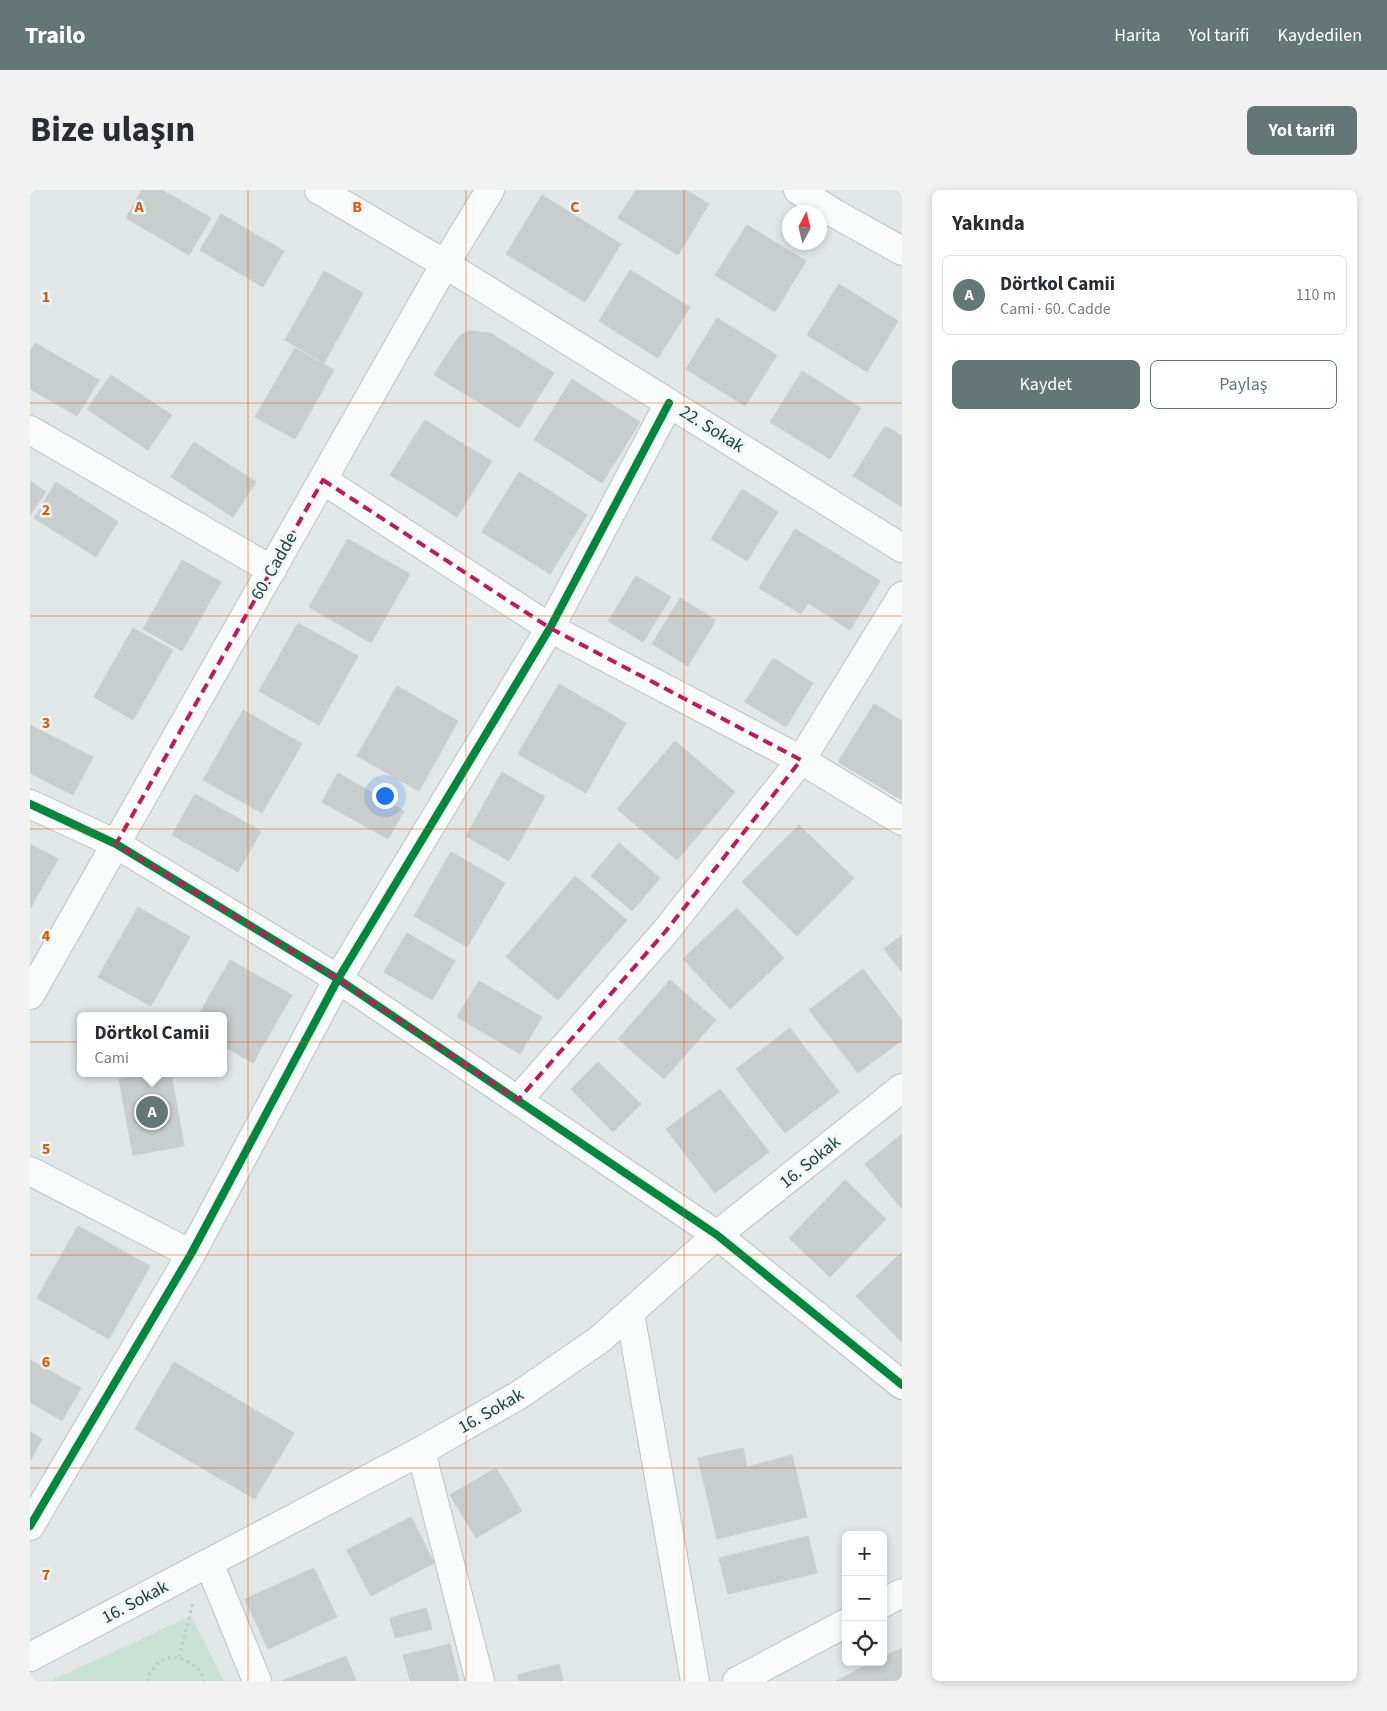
<!DOCTYPE html>
<html lang="tr">
<head>
<meta charset="utf-8">
<style>
	:root { --surface:#fff; --page:#f2f2f3; --text:#2b2b33; --muted:#7c7c81; --line:#e1e1e2; --accent:#627776 }
	body { margin:0; font-family:"Source Sans 3",sans-serif; background:var(--page); color:var(--text) }
	.controls { position:absolute; right:15px; bottom:15px; display:grid; overflow:hidden; border-radius:8px; box-shadow:0 2px 8px #0003 }
	.controls button { width:45px; height:45px; display:grid; place-items:center; padding:0; border:0; border-bottom:1px solid var(--line); background:var(--surface); color:var(--text); font:25px sans-serif }
	.compass { position:absolute; left:752px; top:15px; width:45px; height:45px; border-radius:50%; background:var(--surface); box-shadow:0 2px 8px #0003; rotate:7deg }
	.you { position:absolute; left:354px; top:605px; width:18px; height:18px; margin:-12px; border:4px solid #fff; border-radius:50%; background:#1a73e8; box-shadow:0 0 0 8px #1a73e833 }
	.badge { display:grid; place-items:center; width:32px; height:32px; border-radius:50%; background:var(--accent); color:#fff; font-size:16px; font-weight:700 }
	.pin { position:absolute; translate:-50% -50%; border:2px solid #fff; box-shadow:0 1px 5px #0006 }
	.popup { position:absolute; left:47px; top:822px; width:150px; height:65px; box-sizing:border-box; display:grid; place-content:center; border-radius:8px; background:var(--surface); filter:drop-shadow(0 1px 4px #0005); font-size:16px; white-space:nowrap; color:var(--muted) }
	.popup b { font-size:19px; color:var(--text) }
	.popup::after { content:''; position:absolute; left:50%; top:100%; margin-left:-10px; border:10px solid transparent; border-top-color:var(--surface) }
	.list { margin:0; padding:0; list-style:none }
	h2 { display:flex; justify-content:space-between; align-items:center; height:65px; margin:0; padding:0 20px; font-size:21px }
	h2 small { font-size:16px; font-weight:400; color:var(--muted) }
	.list li { display:grid; grid-template-columns:32px 1fr auto; gap:15px; align-items:center; box-sizing:border-box; height:80px; margin:0 10px 10px; padding:0 10px; border:1px solid var(--line); border-radius:8px }
	.list b { display:block; font-size:19px; white-space:nowrap }
	.list p { margin:0; font-size:16px; white-space:nowrap; color:var(--muted) }
	.list em { font-size:16px; font-style:normal; color:var(--muted) }
	.actions { display:flex; gap:10px; padding:15px 20px }
	.actions a { flex:1; padding:11px 0; border:1px solid var(--accent); border-radius:8px; text-align:center; font-size:18px; color:var(--accent) }
	.actions .main { background:var(--accent); color:#fff }
	.icon { flex:none; width:28px; height:28px; fill:none; stroke:currentColor; stroke-width:2; stroke-linecap:round; stroke-linejoin:round }
	.map { position:relative; flex:none; width:872px; height:1491px; overflow:hidden; border-radius:8px }
	header { display:flex; align-items:center; gap:30px; box-sizing:border-box; height:70px; padding:0 25px; background:var(--accent); color:#fff }
	header strong { font-size:24px }
	nav { display:flex; gap:28px; margin-inline-start:auto; font-size:18px }
	.intro { display:flex; align-items:center; justify-content:space-between; box-sizing:border-box; height:120px; padding:0 30px }
	h1 { margin:0; font-size:35px }
	.button { padding:12px 22px; border-radius:8px; background:var(--accent); color:#fff; font-size:18px; font-weight:700 }
	main { display:flex; gap:30px; padding:0 30px }
	aside { flex:1; background:var(--surface); border-radius:8px; box-shadow:0 2px 8px #0003 }
	.map>svg:first-child { display:block }
</style>
</head>
<body>
<header>
<strong>Trailo</strong>
<nav><a>Harita</a><a>Yol tarifi</a><a>Kaydedilen</a></nav>
</header>
<div class="intro"><h1>Bize ulaşın</h1><a class="button">Yol tarifi</a></div>
<main>
<div class="map">
<svg width="872" height="1491" viewBox="0 0 872 1491">
	<rect width="100%" height="100%" fill="#e0e7e6"/>
	<polygon fill="#c8e2d6" points="161,1426 194,1491 21,1491"/>
	<g fill="#c8cecd" stroke="#c9d0cf">
		<polygon points="112,0 132,0 181,28 159,65 96,28"/>
		<polygon points="606,0 656,0 679,14 648,65 588,28"/>
		<polygon points="512,5 591,54 555,112 476,64"/>
		<polygon points="191,24 254,61 233,97 170,60"/>
		<polygon points="717,35 776,71 745,122 685,85"/>
		<polygon points="600,80 660,117 628,168 569,131"/>
		<polygon points="294,81 333,103 294,173 255,150"/>
		<polygon points="809,94 868,131 837,182 777,145"/>
		<polygon points="687,128 747,165 715,216 656,179"/>
		<polygon points="440,141 460,143 481,156 447,211 404,185 425,152 432,144"/>
		<polygon points="5,153 69,190 47,226 0,199 0,162"/>
		<polygon points="481,156 524,183 489,238 447,211"/>
		<polygon points="265,158 304,180 265,249 225,227"/>
		<polygon points="772,181 831,218 800,269 740,232"/>
		<polygon points="81,185 142,225 118,260 57,219"/>
		<polygon points="542,189 576,211 538,271 504,250"/>
		<polygon points="576,211 610,232 572,293 538,271"/>
		<polygon points="395,230 428,251 394,306 360,285"/>
		<polygon points="855,236 872,246 872,317 823,286"/>
		<polygon points="428,251 462,271 427,327 394,306"/>
		<polygon points="164,252 226,292 203,327 141,287"/>
		<polygon points="489,282 523,303 486,363 452,342"/>
		<polygon points="0,291 16,302 0,325"/>
		<polygon points="26,292 88,332 66,367 4,328"/>
		<polygon points="712,299 748,322 717,371 681,349"/>
		<polygon points="523,303 557,325 520,384 486,363"/>
		<polygon points="765,339 808,365 771,424 729,398"/>
		<polygon points="318,349 380,384 341,453 279,417"/>
		<polygon points="808,365 850,391 820,440 778,413"/>
		<polygon points="152,370 191,392 152,461 113,439"/>
		<polygon points="606,386 641,407 613,452 578,431"/>
		<polygon points="650,408 686,430 658,476 622,454"/>
		<polygon points="268,433 328,466 289,535 229,501"/>
		<polygon points="103,438 143,460 103,530 64,507"/>
		<polygon points="743,468 783,493 756,537 715,512"/>
		<polygon points="529,494 596,533 556,603 488,564"/>
		<polygon points="367,496 428,531 389,601 327,566"/>
		<polygon points="844,514 872,531 872,610 808,572"/>
		<polygon points="213,520 272,554 232,623 173,590"/>
		<polygon points="0,535 63,567 43,605 0,583"/>
		<polygon points="645,551 705,602 647,670 587,619"/>
		<polygon points="472,582 515,607 479,671 436,646"/>
		<polygon points="308,583 374,621 358,649 292,612"/>
		<polygon points="165,604 231,641 208,682 142,645"/>
		<polygon points="769,635 824,688 796,717 741,663"/>
		<polygon points="589,653 630,688 602,721 561,686"/>
		<polygon points="0,654 28,669 0,719"/>
		<polygon points="421,662 475,693 437,757 384,726"/>
		<polygon points="741,663 796,717 767,746 712,692"/>
		<polygon points="545,686 597,730 528,810 476,767"/>
		<polygon points="108,717 160,747 121,816 68,787"/>
		<polygon points="707,718 754,768 727,794 680,743"/>
		<polygon points="377,743 425,771 402,810 354,782"/>
		<polygon points="680,743 727,794 700,819 653,769"/>
		<polygon points="872,745 872,782 854,759"/>
		<polygon points="200,770 262,805 223,873 193,856 193,826 168,826"/>
		<polygon points="833,779 872,830 872,850 828,883 779,820"/>
		<polygon points="640,790 686,830 634,889 588,849"/>
		<polygon points="449,791 512,827 490,864 427,827"/>
		<polygon points="760,838 809,902 755,943 706,879"/>
		<polygon points="568,872 611,914 583,942 541,899"/>
		<polygon points="119,883 141,883 154,956 103,965 89,889"/>
		<polygon points="690,899 739,962 685,1003 636,939"/>
		<polygon points="872,944 872,1017 871,1018 835,974"/>
		<polygon points="815,990 856,1029 800,1087 759,1048"/>
		<polygon points="48,1036 120,1076 79,1149 7,1108"/>
		<polygon points="872,1062 872,1152 826,1106"/>
		<polygon points="0,1170 51,1198 32,1231 0,1212"/>
		<polygon points="144,1172 264,1243 225,1309 105,1239"/>
		<polygon points="0,1242 12,1249 0,1271"/>
		<polygon points="713,1258 717,1277 762,1265 777,1327 687,1349 668,1268"/>
		<polygon points="466,1278 492,1321 446,1348 420,1305"/>
		<polygon points="381,1327 404,1373 341,1406 317,1360"/>
		<polygon points="778,1346 787,1383 698,1404 689,1368"/>
		<polygon points="284,1378 307,1427 238,1459 215,1409"/>
		<polygon points="396,1418 402,1439 365,1448 360,1428"/>
		<polygon points="420,1454 429,1491 380,1491 373,1465"/>
		<polygon points="872,1458 872,1491 860,1491 851,1472 853,1472 853,1467"/>
		<polygon points="316,1466 326,1491 252,1491"/>
		<polygon points="843,1472 851,1472 860,1491 806,1491"/>
		<polygon points="529,1474 533,1491 489,1491 488,1485"/>
	</g>
	<g fill="none" stroke-linecap="round" stroke-linejoin="round">
		<g stroke="#bdc4c3" stroke-width="30">
			<g id="minor">
				<polyline points="460,0 415,74 872,358"/>
				<polyline points="768,0 804,23 872,61"/>
				<polyline points="0,240 242,380"/>
				<polyline points="293,290 520,438 771,570 872,631"/>
				<polyline points="0,614 86,654 308,789 687,1045 872,1195"/>
				<polyline points="0,805 415,74 289,0"/>
				<polyline points="488,910 635,742 771,570 872,406"/>
				<polyline points="0,981 161,1064"/>
				<polyline points="600,1123 665,1491"/>
				<polyline points="391,1261 450,1491"/>
				<polyline points="0,1336 161,1064 308,789 520,438 639,213"/>
				<polyline points="179,1373 227,1491"/>
				<polyline points="853,1413 872,1403"/>
				<polyline points="0,1467 391,1261 489,1205 569,1150 687,1045 872,898"/>
				<polyline points="707,1491 816,1433"/>
			</g>
		</g>
		<g stroke="#bfc7c7" stroke-width="3" stroke-dasharray="2.5 4" stroke-linecap="butt">
			<polyline points="149,1467 163,1412"/>
			<path d="M118,1491v-5c4,-5 8,-12 13,-15 14,-10 41,4 43,20"/>
		</g>
		<use href="#minor" stroke="#fafbfb" stroke-width="28"/>
		<g stroke="#eef7f4" stroke-width="11">
			<g id="cycleway">
				<polyline points="0,614 86,654 308,789 687,1045 872,1195"/>
				<polyline points="0,1336 161,1064 308,789 520,438 639,213"/>
			</g>
		</g>
		<use href="#cycleway" stroke="#00873e" stroke-width="8"/>
	</g>
	<path fill="none" stroke="#c2185b" stroke-width="4" stroke-dasharray="10 6" stroke-linejoin="round" d="M293,290l227,148 251,132 -136,172 -147,168 -180,-121 -222,-135z"/>
	<path fill="none" stroke="#de570e" stroke-width="1" stroke-opacity="0.55" d="M218,0v1491M436,0v1491M654,0v1491M0,213h872M0,426h872M0,639h872M0,852h872M0,1065h872M0,1278h872"/>
	<g text-anchor="middle" dominant-baseline="central" stroke-width="5" stroke-linejoin="round" paint-order="stroke">
		<g font-size="18" fill="#1e3a39" stroke="#eef7f4">
			<text transform="translate(682 239) rotate(32)">22. Sokak</text>
			<text transform="translate(244 376) rotate(-60)">60. Cadde</text>
			<text transform="translate(780 972) rotate(-39)">16. Sokak</text>
			<text transform="translate(461 1221) rotate(-30)">16. Sokak</text>
			<text transform="translate(105 1412) rotate(-28)">16. Sokak</text>
		</g>
	</g>
	<g font-size="16" text-anchor="middle" font-weight="bold" fill="#de570e" stroke="#eef7f4" stroke-width="5" stroke-linejoin="round" paint-order="stroke">
		<text x="109" y="22">A</text>
		<text x="327" y="22">B</text>
		<text x="545" y="22">C</text>
		<text x="16" y="112">1</text>
		<text x="16" y="325">2</text>
		<text x="16" y="538">3</text>
		<text x="16" y="751">4</text>
		<text x="16" y="964">5</text>
		<text x="16" y="1177">6</text>
		<text x="16" y="1390">7</text>
	</g>
</svg>
<div class="controls">
<button>+</button>
<button>−</button>
<button><svg class="icon" aria-label="locate" viewBox="0 0 24 24"><circle cx="12" cy="12" r="6"/><path d="M12 2v4M12 18v4M2 12h4M18 12h4"/></svg></button>
</div>
<svg class="compass" viewBox="-18 -18 36 36"><path d="M0-13l5 13h-10z" fill="#e53935"/><path d="M0 13l5-13h-10z" fill="#7c7c81"/></svg>
<div class="you"></div>
<div class="pin badge" style="left:122px;top:922px">A</div>
<div class="popup"><b>Dörtkol Camii</b>Cami</div>
</div>
<aside>
<h2>Yakında<small></small></h2>
<ul class="list">
<li><span class="badge">A</span><div><b>Dörtkol Camii</b><p>Cami · 60. Cadde</p></div><em>110 m</em></li>
</ul>
<div class="actions"><a class="main">Kaydet</a><a>Paylaş</a></div>
</aside>
</main>
</body>
</html>
